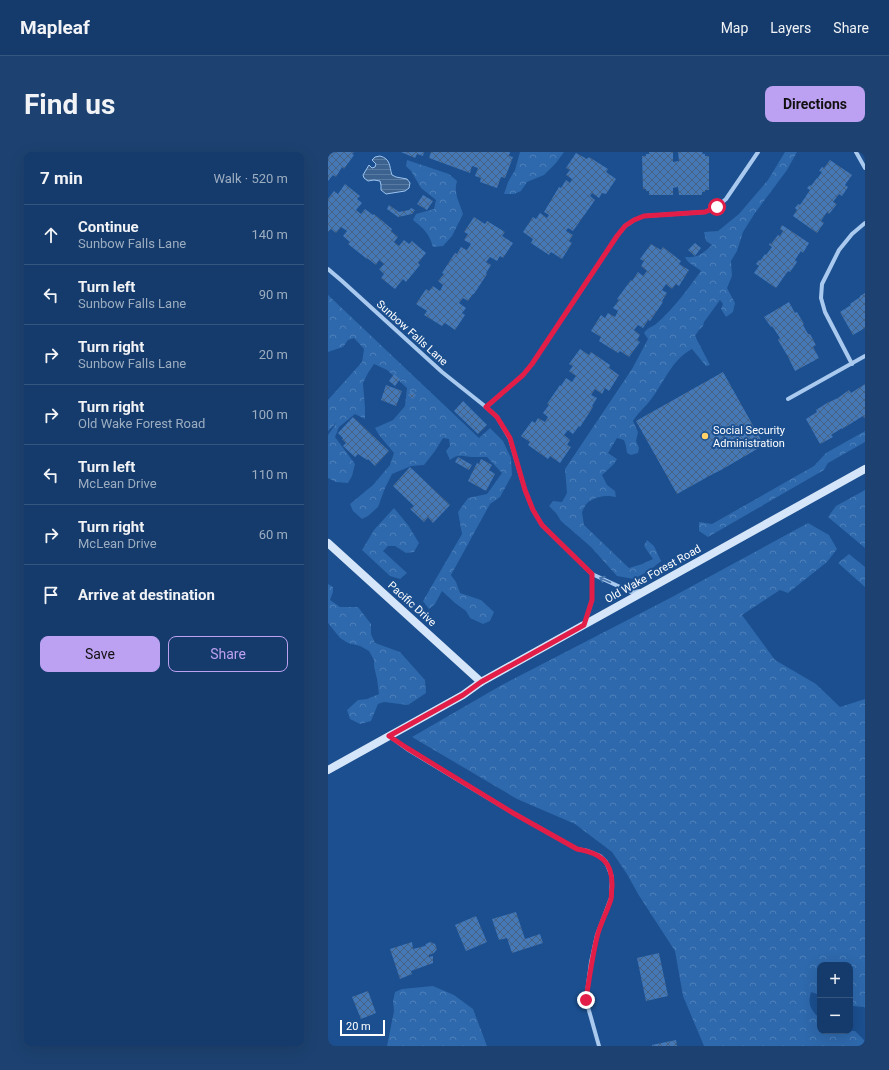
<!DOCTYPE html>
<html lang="en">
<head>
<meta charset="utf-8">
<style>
	:root { --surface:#143b6b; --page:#1d4271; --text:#f1f3f6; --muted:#9dadc1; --line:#33557e; --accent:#bca0f2 }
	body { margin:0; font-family:Roboto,sans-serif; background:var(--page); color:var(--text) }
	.controls { position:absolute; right:12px; bottom:12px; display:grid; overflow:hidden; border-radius:8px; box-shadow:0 4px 16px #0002 }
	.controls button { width:36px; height:36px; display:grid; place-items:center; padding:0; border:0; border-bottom:1px solid var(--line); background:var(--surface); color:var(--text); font:20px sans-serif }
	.scale { position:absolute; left:12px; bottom:10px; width:45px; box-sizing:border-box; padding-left:4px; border:2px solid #fff; border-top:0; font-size:11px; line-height:14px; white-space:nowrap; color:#fff; -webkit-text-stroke:3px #1b4f8f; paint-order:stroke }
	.stop { position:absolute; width:12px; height:12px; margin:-9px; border:3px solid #e11d48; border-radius:50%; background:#fff }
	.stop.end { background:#e11d48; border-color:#fff; box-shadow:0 1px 4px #0008 }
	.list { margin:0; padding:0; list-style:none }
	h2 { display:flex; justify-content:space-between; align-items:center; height:52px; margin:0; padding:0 16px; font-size:17px }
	h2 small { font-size:13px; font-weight:400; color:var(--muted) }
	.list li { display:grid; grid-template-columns:26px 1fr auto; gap:12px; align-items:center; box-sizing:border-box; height:60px; padding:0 16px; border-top:1px solid var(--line) }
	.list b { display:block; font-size:15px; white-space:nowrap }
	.list p { margin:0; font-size:13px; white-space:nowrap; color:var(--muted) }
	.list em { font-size:13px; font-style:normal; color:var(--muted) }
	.actions { display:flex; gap:8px; padding:12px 16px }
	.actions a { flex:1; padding:9px 0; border:1px solid var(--accent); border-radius:8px; text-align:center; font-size:14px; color:var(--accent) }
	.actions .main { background:var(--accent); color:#111 }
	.icon { flex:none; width:22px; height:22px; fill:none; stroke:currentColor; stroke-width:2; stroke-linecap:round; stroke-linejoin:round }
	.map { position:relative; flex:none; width:537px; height:894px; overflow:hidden; border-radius:8px }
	header { display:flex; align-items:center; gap:24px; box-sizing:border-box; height:56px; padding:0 20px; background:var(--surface); border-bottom:1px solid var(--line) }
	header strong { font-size:19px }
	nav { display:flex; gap:22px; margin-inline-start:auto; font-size:14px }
	.intro { display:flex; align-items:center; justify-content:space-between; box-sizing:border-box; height:96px; padding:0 24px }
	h1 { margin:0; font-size:28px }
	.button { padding:10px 18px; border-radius:8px; background:var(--accent); color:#111; font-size:14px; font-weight:700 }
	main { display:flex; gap:24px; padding:0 24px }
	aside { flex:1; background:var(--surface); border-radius:8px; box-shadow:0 4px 16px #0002 }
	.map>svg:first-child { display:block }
</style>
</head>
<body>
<header>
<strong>Mapleaf</strong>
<nav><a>Map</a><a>Layers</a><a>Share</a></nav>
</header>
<div class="intro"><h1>Find us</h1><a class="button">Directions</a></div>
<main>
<aside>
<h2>7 min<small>Walk · 520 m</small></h2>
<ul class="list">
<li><svg class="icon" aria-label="ahead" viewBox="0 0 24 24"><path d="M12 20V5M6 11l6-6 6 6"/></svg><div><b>Continue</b><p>Sunbow Falls Lane</p></div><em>140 m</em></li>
<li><svg class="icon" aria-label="left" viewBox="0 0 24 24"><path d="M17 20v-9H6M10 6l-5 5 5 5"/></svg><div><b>Turn left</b><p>Sunbow Falls Lane</p></div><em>90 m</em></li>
<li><svg class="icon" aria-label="right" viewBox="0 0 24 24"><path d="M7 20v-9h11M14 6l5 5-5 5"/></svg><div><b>Turn right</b><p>Sunbow Falls Lane</p></div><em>20 m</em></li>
<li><svg class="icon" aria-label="right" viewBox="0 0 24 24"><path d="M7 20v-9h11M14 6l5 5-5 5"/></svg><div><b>Turn right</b><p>Old Wake Forest Road</p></div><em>100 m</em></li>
<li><svg class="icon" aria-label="left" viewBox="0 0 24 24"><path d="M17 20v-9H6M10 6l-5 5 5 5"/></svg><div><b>Turn left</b><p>McLean Drive</p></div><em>110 m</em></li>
<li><svg class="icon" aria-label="right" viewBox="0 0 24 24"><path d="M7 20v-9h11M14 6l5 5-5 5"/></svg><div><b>Turn right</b><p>McLean Drive</p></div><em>60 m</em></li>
<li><svg class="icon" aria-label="arrive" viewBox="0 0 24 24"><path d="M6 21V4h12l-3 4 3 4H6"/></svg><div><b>Arrive at destination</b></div></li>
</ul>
<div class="actions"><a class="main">Save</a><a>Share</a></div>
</aside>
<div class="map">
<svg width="537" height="894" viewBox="0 0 537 894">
	<defs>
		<pattern id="forest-crowns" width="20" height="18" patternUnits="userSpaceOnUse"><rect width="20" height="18" fill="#2e69ad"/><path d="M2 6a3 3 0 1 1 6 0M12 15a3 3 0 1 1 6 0" fill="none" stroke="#4d80b9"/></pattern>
		<pattern id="water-rules" width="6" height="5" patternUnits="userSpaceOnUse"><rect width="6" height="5" fill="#3c6290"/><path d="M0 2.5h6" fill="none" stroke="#597aa1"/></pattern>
		<pattern id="building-cross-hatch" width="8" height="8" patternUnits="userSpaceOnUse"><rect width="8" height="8" fill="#4478b7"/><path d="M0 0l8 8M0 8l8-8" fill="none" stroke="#486282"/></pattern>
	</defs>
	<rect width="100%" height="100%" fill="#1b4f8f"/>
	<g fill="url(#forest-crowns)">
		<polygon points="192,0 236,0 228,11 216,23 199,30 193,39 186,42 176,42 180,30 187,18"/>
		<path d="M457,0h12l-10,18 -32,43 -12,19 -6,19 -6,10 1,15 -5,12 8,15 -2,9 -7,5 -5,-8 2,-5 -3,-4 -16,22 -1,4 -4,4 -4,6 15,29 -4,1 -14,-17c-21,11 -29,36 -43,53 -5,6 -12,12 -16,19l5,11 -2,9 3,7 -1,5 -7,2 -4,-2 -1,-7 -2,-6 -7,-2 -9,15 9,6 -3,5 -12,11 5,10 8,6 1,6c-9,-2 -18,-1 -26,4 -4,2 -6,7 -8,11l2,13 45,43 13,-4 11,-5 -9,-13 3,-6 7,6 7,15 -11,9 -16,9 -17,-3 -26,-29 -30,-26 -5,-8 -7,-7 4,-5 9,1 5,-9 -2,-24 67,-100 16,-30 -4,-6c3,-5 8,-6 12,-9 18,-16 31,-34 45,-53 -7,-6 -12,-6 -16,-14 13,1 17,-3 27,-12l-6,-4 -2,-9 14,-1 21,-17 29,-34z"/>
		<path d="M79,8l42,14 8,7c-4,12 3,22 6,33l-11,22 -9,10 -10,1c-4,-14 -9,-18 -20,-27l3,-6 18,-5 2,-9 -15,-12 -10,-17 -5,-5z"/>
		<path d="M0,143l151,143 11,-10 13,13 8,17 1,17 -12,22 -10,7 -39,71 5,7 4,11 21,7 13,12 -4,9 -7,3 -13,-6 -4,-7 -11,-8 -13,-12 -7,13 -6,5 -6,-8 39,-67 -4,-22 10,-14 19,-4 15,-21 -15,-16c-5,0 -11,0 -16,0 -10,-1 -13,-3 -21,3l-4,-9 4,-5 -1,-7 -6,-1 -8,13 -11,14 -13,1 -19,8 -7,14 -7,19 -10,9 -6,3 -9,-8 -3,-7 23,-19 17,-20 4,-12 -15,-18 -4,-7 18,-8 12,-14 2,-18 -20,-18 -13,-6 -6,9 -5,10 2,25v11l-10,-5 -16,13 -4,10 20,27 -3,12 -4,7 -12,-1 -8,-4v-43l9,-13 -9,9v-31l34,-38 2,-13 -10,-11 -6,2 -5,7 -15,5z"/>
		<polygon points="537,279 537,290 500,311 496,318 380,385 371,379 371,370 384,372 486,314 498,301"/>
		<polygon points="537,338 537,396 500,365 508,354"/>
		<polygon points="66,356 80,373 91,391 86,400 78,401 67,394 60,394 55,399 79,421 72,427 62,424 34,398 46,378"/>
		<path d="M480,371l21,12 8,14 -10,13 -39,31 -8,-3 -38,25 33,45 41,24 24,23 25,-8v309l-1,-1 -11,-1 -3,2v-43h-30v30l-9,-3c-4,13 0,18 9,27v12h35l10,10v5h-161l-21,-50 -8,-45 -37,-57 -11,-20 -15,-22 -37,-28 -58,-25 -105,-62 88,-51 172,-89z"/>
		<polygon points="521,402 537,415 537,435 510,411"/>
		<polygon points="0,432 5,435 5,440 2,448 12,455 30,455 43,472 43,482 47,491 72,500 97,528 98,541 80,553 56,550 50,552 43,569 32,572 22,567 19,558 30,548 39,547 51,542 49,527 46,514 46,508 41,499 32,494 20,491 12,486 0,471"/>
		<polygon points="105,834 126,843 145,857 159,894 59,894 66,859 65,849 67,840 74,837"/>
	</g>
	<path fill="url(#water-rules)" stroke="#9cc4f0" d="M52,4c11,3 9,10 12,19l4,2 11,2 3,4 -1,5 -4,3 -19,3 -5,-4v-5l-1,-4 -6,-1 -6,1 -4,-3 -1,-3 6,-10 3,3 3,-1 1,-3 -4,-4 3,-3z"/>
	<g fill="url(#building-cross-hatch)">
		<polygon points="0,0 26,0 24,2 26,3 16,17 14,15 8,25 5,23 0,29"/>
		<polygon points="73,0 96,0 95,4 89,2 87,6"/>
		<polygon points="103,0 182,0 181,4 185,5 177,26 173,25 169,36 152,30 153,26 147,24 150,16 144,14 142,21 101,6"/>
		<polygon points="321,0 345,0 345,10 351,9 350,0 374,0 375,2 377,2 377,4 381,4 381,38 377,38 377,40 374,40 374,43 351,43 350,35 345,36 345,43 321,43 321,39 318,39 318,37 315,37 314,4 318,4 318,2 321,2"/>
		<polygon points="248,1 259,7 261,5 280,17 278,20 288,27 278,42 274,41 271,46 264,41 262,44 267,48 245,79 240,76 238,79 245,83 241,89 244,91 234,107 223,100 221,103 203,91 205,87 195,80 205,65 208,67 212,61 219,66 221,63 216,60 231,35 233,36 238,28 242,31 244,27 238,23 242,18 238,16"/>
		<polygon points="502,8 524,23 517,33 520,35 514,44 511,42 505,50 509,52 501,62 499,60 493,69 496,71 489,81 465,64 469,58 467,56 470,52 472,53 482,38 479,36 482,33 483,34 489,26 489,27 494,20 491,19 494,15 496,16"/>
		<polygon points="17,32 32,44 29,47 34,51 28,58 33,62 37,57 45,63 46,62 64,77 63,79 70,85 66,90 71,94 76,88 81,92 84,89 98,101 90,111 92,113 78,130 75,127 67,137 53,126 56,122 51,117 56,112 51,108 48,113 39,106 39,107 20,92 22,90 15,84 19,79 13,75 8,81 3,77 0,80 0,47 6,39 10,42"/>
		<polygon points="95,43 105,49 99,58 89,52"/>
		<polygon points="61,53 71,60 81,58 83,56 87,58 84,62 70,65 59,57"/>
		<polygon points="146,65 157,72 159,69 177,80 174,84 185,91 175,106 172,104 169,109 162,105 158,110 163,113 158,121 159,122 146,142 145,142 140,149 135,146 131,151 138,156 134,161 137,163 127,178 117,171 114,174 96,163 99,159 88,152 98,137 101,139 105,134 112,139 115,133 110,129 116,122 114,121 127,101 129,102 133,95 139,98 143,92 136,88 140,82 136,80"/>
		<polygon points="454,73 481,91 475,101 473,99 467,108 469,110 462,120 460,119 448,136 426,121 431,114 428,112 431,108 432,109 437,102 438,103 444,95 441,93 442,91 443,92 450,83 452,84 455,79 452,77"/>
		<polygon points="367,91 373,96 367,104 360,98"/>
		<polygon points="323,92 333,98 335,95 353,109 351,112 361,118 351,134 348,132 344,137 338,132 334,138 339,141 334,149 335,150 322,169 320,168 315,176 310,173 306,178 312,183 309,188 312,190 301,205 292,199 290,201 271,189 273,185 263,179 273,163 277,166 280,161 287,165 290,159 285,156 291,148 289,147 303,128 304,129 310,120 315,124 319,119 313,114 316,109 312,107"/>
		<polygon points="537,141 537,176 525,183 512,160 523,153 522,152 532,145 532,144"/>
		<polygon points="461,150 467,161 469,160 476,172 475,173 480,182 482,182 488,193 485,195 491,206 467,219 461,207 462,208 450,188 452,186 444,174 443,175 436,165"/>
		<polygon points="252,197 261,203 263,200 282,213 281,216 291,223 281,239 277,236 274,242 267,237 263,243 269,246 264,254 265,255 252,275 251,274 245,282 240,278 236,283 242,288 239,293 243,295 232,311 222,304 220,307 200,293 202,290 193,284 204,269 207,271 210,266 217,270 220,265 215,261 221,253 219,252 232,233 233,234 238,226 244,230 248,224 241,219 245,214 241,212"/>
		<polygon points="395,220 436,293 393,318 383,323 349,342 308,269"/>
		<polygon points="66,222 72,227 67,234 61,229"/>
		<polygon points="537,232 537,265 536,266 535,264 514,277 514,276 503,283 505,285 492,292 478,267 489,260 488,258 499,251 510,246 521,238 523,241"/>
		<polygon points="58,233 74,239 68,254 53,248"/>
		<polygon points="84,239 88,243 85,247 80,243"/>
		<polygon points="135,249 159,273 150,282 126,259"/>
		<polygon points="25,265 61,299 47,314 40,307 39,308 30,302 27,305 15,294 18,291 14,287 15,286 10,281"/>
		<polygon points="130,305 144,313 141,318 127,310"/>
		<polygon points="153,307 164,313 161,318 167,322 158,339 140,329 149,311 151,312"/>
		<polygon points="82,315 122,353 105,371 100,365 96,370 82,357 86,354 65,334"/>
		<polygon points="188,760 197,787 212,782 215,791 184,801 179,786 171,788 164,767"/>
		<polygon points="148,764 159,790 138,799 127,773"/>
		<polygon points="84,790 85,797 97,794 98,792 102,790 107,792 109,797 106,801 101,803 101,805 105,804 105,811 83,819 84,822 72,827 62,797"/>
		<polygon points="331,801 340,844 318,849 309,806"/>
		<polygon points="40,839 48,861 33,867 24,845"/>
		<polygon points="348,888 349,894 324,894 324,893"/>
	</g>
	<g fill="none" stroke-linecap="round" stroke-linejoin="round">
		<g stroke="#a9c9ee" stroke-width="4">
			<polyline points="528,0 537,16"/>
			<polyline points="0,117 14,129 114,220 158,255 169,265 182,287 197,338 205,358 214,373 264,422 303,440 313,439"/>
			<polyline points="524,212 497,160 493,146 494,132 511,98 524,82 537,71"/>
			<polyline points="460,247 537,204"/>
			<polyline points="158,255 195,223 204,212 289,84 297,74 306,68 316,64 377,60 389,55 398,47 430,0"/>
			<polyline points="257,471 264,448 264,422"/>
			<polyline points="61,584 79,597 185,661 249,697 260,699 272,704 278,710 284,725 283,746 269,783 263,810 258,848 271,894"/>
		</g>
		<g stroke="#d6e6fa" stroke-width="8">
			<polyline points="0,391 153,530"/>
			<polyline points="0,618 135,543 153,530 537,317"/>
		</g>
	</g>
	<defs><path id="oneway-shaft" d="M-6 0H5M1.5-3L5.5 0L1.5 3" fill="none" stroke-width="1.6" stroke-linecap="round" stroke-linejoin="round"/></defs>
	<use stroke="#4674ac" href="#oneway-shaft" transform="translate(277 428) rotate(-156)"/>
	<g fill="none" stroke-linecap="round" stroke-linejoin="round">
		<path stroke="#e11d48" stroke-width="5" d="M258,848c3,-21 6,-42 11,-63 3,-13 10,-25 14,-38 1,-4 0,-8 1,-12 1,-26 -12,-34 -35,-38l-64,-36 -106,-65 -18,-12 74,-41 18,-13 103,-57 8,-25v-26l-50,-49 -9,-15 -8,-20 -15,-52 -13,-21 -11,-10 37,-32 9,-11 85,-128 8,-10 9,-6 10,-4 61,-4 12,-5"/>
	</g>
	<circle fill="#ffd166" stroke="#1b4f8f" stroke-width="1.5" cx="377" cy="284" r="4"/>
	<g text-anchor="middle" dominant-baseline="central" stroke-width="4" stroke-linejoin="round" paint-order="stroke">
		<g font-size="11" fill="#fff" stroke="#1b4f8f">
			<text transform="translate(84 181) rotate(42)">Sunbow Falls Lane</text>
			<text transform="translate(325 422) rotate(-29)">Old Wake Forest Road</text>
			<text transform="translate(84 452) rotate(42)">Pacific Drive</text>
		</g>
		<g font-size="11" fill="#fff" stroke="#1b4f8f" text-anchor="start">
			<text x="385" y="278">Social Security<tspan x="385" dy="13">Administration</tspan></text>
		</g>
	</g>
</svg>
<div class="controls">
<button>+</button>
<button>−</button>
</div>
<div class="scale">20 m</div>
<div class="stop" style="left:389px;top:55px"></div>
<div class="stop end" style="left:258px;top:848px"></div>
</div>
</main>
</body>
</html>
